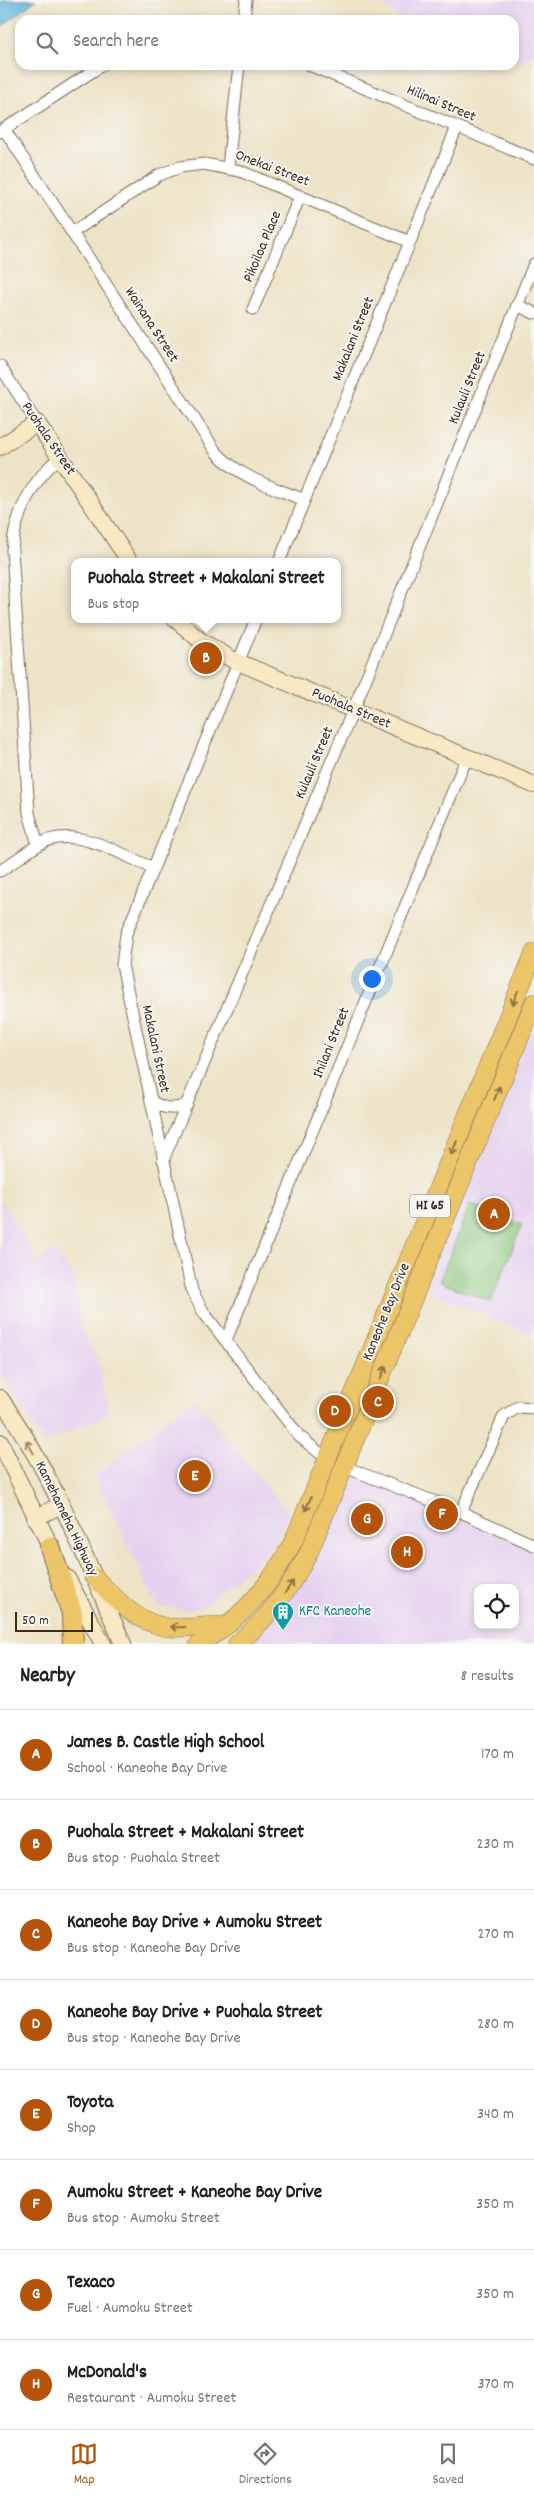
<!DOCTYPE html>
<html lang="en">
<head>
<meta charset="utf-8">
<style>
	:root { --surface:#fff; --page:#f6f6f6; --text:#222; --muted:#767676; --line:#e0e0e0; --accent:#b45309 }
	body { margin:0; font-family:Dekko,sans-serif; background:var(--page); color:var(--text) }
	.controls { position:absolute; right:15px; bottom:15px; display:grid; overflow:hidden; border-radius:10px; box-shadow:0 2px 8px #0003 }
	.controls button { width:45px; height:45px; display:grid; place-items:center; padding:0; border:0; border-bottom:1px solid var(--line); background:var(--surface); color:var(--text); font:25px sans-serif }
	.scale { position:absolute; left:15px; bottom:12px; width:78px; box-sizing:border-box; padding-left:5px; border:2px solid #3b2a1e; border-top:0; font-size:14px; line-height:18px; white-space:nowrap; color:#3b2a1e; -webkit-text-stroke:4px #f6f6f2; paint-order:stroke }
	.you { position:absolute; left:371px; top:978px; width:18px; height:18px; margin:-12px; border:4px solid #fff; border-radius:50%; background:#1a73e8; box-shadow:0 0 0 8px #1a73e833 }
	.badge { display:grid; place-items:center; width:32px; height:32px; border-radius:50%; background:var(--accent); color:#fff; font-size:16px; font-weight:700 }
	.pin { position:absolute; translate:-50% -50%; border:2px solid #fff; box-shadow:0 1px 5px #0006 }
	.popup { position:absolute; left:71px; top:558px; width:270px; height:65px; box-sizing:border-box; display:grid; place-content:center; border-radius:10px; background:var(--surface); filter:drop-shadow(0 1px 4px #0005); font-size:16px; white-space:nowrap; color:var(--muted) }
	.popup b { font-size:19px; color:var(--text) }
	.popup::after { content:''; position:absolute; left:50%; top:100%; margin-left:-10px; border:10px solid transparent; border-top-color:var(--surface) }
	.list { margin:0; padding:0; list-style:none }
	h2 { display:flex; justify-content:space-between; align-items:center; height:65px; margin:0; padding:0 20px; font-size:21px }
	h2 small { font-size:16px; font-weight:400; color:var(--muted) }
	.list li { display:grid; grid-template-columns:32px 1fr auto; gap:15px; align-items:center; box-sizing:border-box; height:90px; padding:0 20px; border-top:1px solid var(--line) }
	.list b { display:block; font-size:19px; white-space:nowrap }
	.list p { margin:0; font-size:16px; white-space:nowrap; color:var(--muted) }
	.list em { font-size:16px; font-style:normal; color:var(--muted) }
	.icon { flex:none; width:28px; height:28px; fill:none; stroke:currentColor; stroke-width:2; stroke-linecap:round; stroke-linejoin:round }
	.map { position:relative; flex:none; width:534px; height:1644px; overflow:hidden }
	.search { position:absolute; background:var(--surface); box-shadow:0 2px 8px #0003; left:15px; right:15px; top:15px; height:55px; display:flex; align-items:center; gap:12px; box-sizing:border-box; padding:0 18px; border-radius:15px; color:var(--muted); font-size:19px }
	.sheet { height:785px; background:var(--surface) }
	nav { display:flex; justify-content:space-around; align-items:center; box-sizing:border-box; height:70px; border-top:1px solid var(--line); background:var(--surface); font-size:14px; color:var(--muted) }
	nav a { display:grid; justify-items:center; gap:2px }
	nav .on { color:var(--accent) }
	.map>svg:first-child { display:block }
</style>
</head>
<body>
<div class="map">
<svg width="534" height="1644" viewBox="0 0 534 1644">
	<rect width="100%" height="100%" fill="#f6f6f2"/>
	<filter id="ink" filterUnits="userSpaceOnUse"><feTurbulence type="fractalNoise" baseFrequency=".02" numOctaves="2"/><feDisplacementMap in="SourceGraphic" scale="10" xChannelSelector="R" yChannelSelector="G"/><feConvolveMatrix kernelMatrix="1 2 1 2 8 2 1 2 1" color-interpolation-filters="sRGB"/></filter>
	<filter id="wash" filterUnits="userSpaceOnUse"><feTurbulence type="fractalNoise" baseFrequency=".0096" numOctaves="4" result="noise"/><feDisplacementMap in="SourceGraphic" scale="20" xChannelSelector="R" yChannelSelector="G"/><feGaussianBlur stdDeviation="1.12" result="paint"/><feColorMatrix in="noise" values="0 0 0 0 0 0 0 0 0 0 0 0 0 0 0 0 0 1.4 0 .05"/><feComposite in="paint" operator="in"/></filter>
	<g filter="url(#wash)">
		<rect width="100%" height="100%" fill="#ede3c6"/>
		<g fill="#e6d2f0" fill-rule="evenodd">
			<polygon points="375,0 534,0 534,56 514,62 514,20 404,20"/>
			<polygon points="534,1022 534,1335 425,1290"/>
			<polygon points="1,1199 38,1263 54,1250 75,1278 80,1326 98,1362 109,1413 44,1444 0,1372"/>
			<polygon points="194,1399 289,1513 277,1540 265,1554 206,1604 190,1610 158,1607 94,1476"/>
			<path d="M354,1476h10l170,75v93h-288l100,-164zM478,1588h37v37h-37z"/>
		</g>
		<polygon fill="#8ac67b" stroke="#62784c" points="470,1204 522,1225 491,1302 439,1282"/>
		<polygon fill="#5fb4dc" stroke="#4d6f7d" points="2,0 36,0 0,28 0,2"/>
	</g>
	<g filter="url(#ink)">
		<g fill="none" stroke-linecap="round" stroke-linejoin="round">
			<g stroke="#796b59" stroke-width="13">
				<g id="street">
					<polyline points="244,20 246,0"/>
					<polyline points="309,65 534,159"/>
					<path d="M4,129l212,323c24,26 57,35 88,48"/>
					<polyline points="0,132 102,65"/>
					<polyline points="228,167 239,65"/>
					<polyline points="73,232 159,175 180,167 204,164 240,171 410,242"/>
					<polyline points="517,305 534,313"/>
					<polyline points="253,309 300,196"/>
					<polyline points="0,366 37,423"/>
					<polyline points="279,562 457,127"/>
					<polyline points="256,619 126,934 122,965 192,1291 204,1313 299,1436 327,1459"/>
					<path d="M38,845l-9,-32 -17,-263c3,-36 20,-70 48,-93"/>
					<path d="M0,871c15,-9 30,-23 46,-30 35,-13 76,14 107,27"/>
					<path d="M151,1101c12,8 22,9 36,4"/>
					<polyline points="163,1160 352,713 534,264"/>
					<polyline points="226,1340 467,757"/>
					<polyline points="345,1467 461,1512 534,1545"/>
					<polyline points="461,1512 504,1416 518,1407 534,1408"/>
				</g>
			</g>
			<g stroke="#796b59" stroke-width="18">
				<g id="secondary">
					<polyline points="0,447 37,423 130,562"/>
					<polyline points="175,619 201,641 233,660 534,785"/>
					<path d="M0,1398c52,75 87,162 123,246"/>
					<polyline points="0,1442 55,1556"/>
					<polyline points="35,1518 61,1505"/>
					<polyline points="67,1578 103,1644"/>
				</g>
			</g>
			<g stroke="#796b59" stroke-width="19">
				<g id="primary">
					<path d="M93,1576c24,24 46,51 83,52 17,0 33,-3 50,-2"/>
					<path d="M199,1644c43,-24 73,-61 95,-104l240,-587"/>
					<path d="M237,1644c32,-26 55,-58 73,-94l224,-547"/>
				</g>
			</g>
			<g stroke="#796b59" stroke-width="22">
				<polyline id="highway" points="50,1547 72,1613 73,1644"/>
			</g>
			<use href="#street" stroke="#fff" stroke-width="11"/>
			<use href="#secondary" stroke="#f8e8c3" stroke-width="16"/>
			<use href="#primary" stroke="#edc569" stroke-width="18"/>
			<use href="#highway" stroke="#edc569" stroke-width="20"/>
		</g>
		<defs><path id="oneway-shaft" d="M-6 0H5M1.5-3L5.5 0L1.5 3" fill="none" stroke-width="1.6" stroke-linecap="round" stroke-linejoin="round" transform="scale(1.25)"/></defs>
		<g stroke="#8b7040">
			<use href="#oneway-shaft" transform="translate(515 998) rotate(112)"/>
			<use href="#oneway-shaft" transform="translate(497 1093) rotate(-68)"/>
			<use href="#oneway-shaft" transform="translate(454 1148) rotate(112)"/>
			<use href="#oneway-shaft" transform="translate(383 1373) rotate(-68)"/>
			<use href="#oneway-shaft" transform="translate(308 1504) rotate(113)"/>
			<use href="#oneway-shaft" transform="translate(289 1587) rotate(-56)"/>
			<use href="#oneway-shaft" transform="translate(178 1627) rotate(-179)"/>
		</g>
		<use stroke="#9a8970" href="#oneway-shaft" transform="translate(30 1447) rotate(-120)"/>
	</g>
	<defs>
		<g id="building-pin" transform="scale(1.125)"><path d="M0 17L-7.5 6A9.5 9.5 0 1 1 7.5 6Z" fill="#0f9aa8" stroke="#f6f6f2"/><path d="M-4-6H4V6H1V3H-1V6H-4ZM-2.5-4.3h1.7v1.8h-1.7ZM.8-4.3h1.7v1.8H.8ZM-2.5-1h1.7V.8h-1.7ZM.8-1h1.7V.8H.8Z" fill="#fff"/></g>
	</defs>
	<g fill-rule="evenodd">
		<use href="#building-pin" x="283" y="1612"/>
	</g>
	<g text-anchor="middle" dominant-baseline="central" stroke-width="4" stroke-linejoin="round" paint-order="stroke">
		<rect fill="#f6f6f2" stroke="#73675e" stroke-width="1" x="410" y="1194.5" width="40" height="23" rx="4"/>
		<g font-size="14" font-weight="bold" fill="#3b2a1e">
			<text x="430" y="1206">HI 65</text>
		</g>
		<g font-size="15" fill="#3b2a1e" stroke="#f6f6f2">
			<text transform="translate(441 104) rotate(23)">Hilinai Street</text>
			<text transform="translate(272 169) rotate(21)">Onekai Street</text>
			<text transform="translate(263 247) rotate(-67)">Pikoiloa Place</text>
			<text transform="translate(151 325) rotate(57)">Wainana Street</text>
			<text transform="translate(354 339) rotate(-68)">Makalani Street</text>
			<text transform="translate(468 388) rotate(-68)">Kulauli Street</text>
			<text transform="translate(48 439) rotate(56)">Puohala Street</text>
			<text transform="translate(351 709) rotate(23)">Puohala Street</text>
			<text transform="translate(315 763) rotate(-67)">Kulauli Street</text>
			<text transform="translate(332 1043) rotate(-68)">Ihilani Street</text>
			<text transform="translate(155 1049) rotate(78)">Makalani Street</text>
			<text transform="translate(387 1312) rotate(-68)">Kaneohe Bay Drive</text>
			<text transform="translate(66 1519) rotate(64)">Kamehameha Highway</text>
		</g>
		<g font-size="15" fill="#0d838f" stroke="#f6f6f2" text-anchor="start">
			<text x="299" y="1612">KFC Kaneohe</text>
		</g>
	</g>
</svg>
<div class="controls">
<button><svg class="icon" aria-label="locate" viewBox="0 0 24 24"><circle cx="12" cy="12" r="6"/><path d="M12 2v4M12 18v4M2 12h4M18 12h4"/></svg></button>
</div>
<div class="scale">50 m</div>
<div class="you"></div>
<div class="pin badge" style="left:494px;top:1214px">A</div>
<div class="pin badge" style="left:206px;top:658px">B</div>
<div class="popup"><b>Puohala Street + Makalani Street</b>Bus stop</div>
<div class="pin badge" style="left:378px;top:1402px">C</div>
<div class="pin badge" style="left:335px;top:1411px">D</div>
<div class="pin badge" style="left:195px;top:1476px">E</div>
<div class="pin badge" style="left:442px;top:1514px">F</div>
<div class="pin badge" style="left:367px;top:1519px">G</div>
<div class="pin badge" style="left:407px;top:1552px">H</div>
<div class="search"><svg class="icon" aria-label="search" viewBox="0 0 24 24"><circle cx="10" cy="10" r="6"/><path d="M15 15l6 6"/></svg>Search here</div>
</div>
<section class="sheet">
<h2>Nearby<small>8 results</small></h2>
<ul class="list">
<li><span class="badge">A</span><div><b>James B. Castle High School</b><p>School · Kaneohe Bay Drive</p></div><em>170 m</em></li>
<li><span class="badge">B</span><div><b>Puohala Street + Makalani Street</b><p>Bus stop · Puohala Street</p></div><em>230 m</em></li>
<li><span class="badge">C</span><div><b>Kaneohe Bay Drive + Aumoku Street</b><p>Bus stop · Kaneohe Bay Drive</p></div><em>270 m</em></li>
<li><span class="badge">D</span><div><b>Kaneohe Bay Drive + Puohala Street</b><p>Bus stop · Kaneohe Bay Drive</p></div><em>280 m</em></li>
<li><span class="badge">E</span><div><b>Toyota</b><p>Shop</p></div><em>340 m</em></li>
<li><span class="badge">F</span><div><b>Aumoku Street + Kaneohe Bay Drive</b><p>Bus stop · Aumoku Street</p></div><em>350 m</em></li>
<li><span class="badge">G</span><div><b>Texaco</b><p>Fuel · Aumoku Street</p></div><em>350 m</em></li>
<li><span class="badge">H</span><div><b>McDonald's</b><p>Restaurant · Aumoku Street</p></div><em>370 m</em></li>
</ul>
</section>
<nav>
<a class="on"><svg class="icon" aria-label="map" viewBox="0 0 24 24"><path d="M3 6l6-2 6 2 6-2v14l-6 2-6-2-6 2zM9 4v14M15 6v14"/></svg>Map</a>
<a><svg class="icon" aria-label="directions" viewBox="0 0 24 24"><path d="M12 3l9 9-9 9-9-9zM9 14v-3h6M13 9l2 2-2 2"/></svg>Directions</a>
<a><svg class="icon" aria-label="saved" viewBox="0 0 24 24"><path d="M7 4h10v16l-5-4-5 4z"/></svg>Saved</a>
</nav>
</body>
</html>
